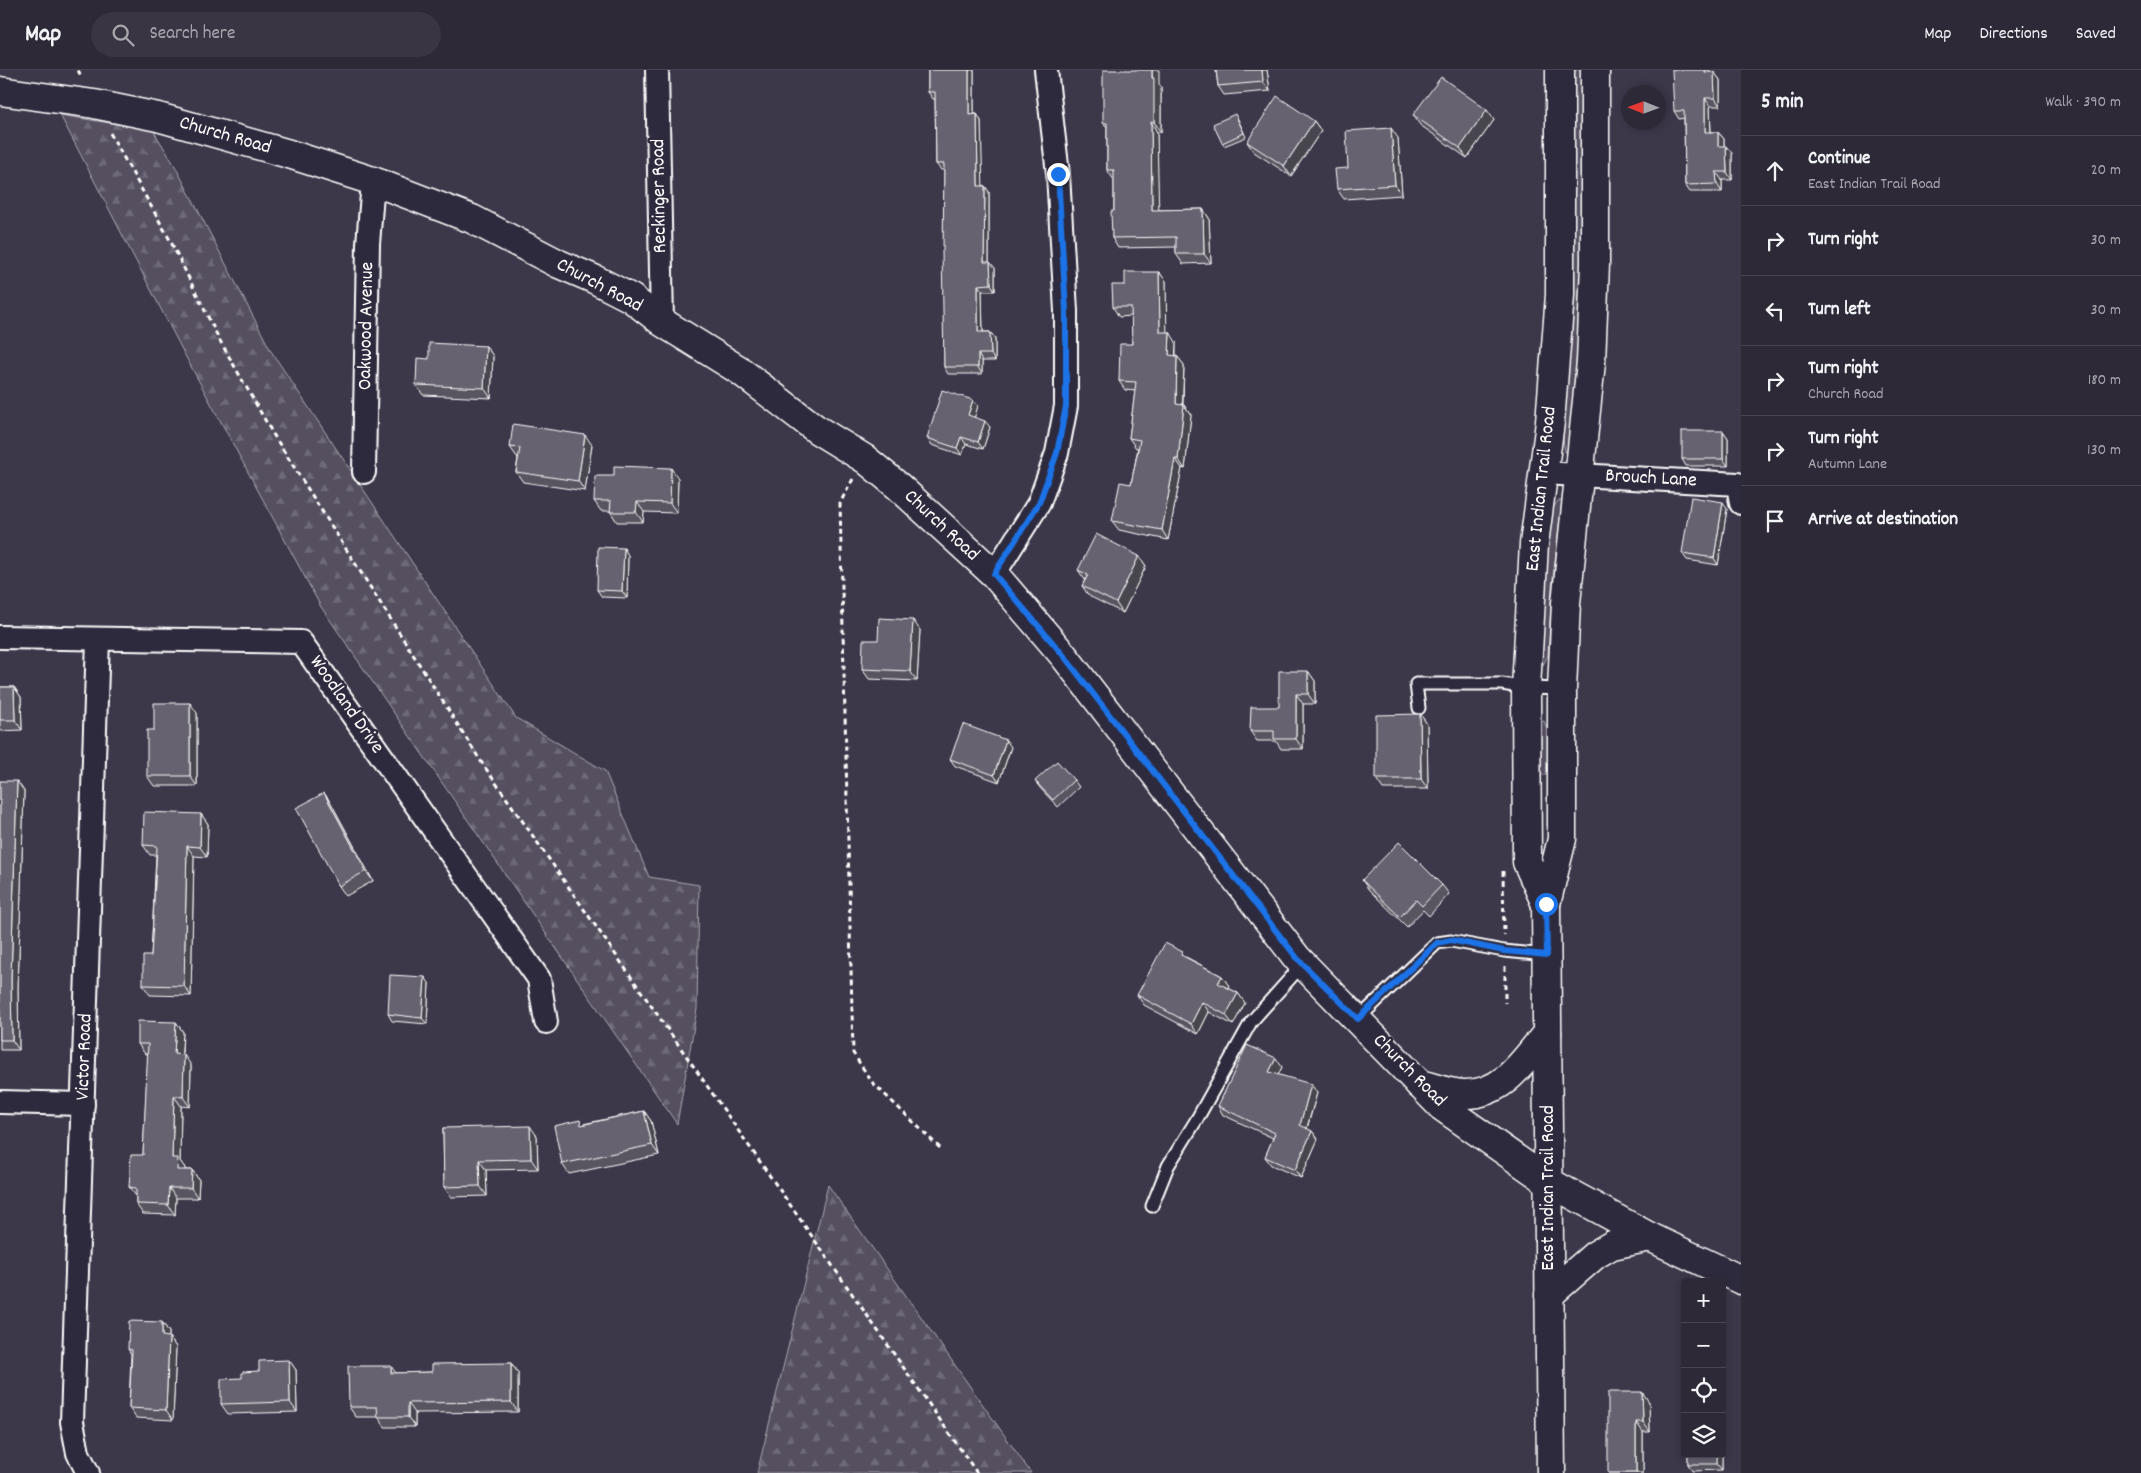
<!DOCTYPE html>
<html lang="en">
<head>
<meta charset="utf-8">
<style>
	:root { --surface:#2d2937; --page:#393542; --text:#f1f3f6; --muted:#a7a6ad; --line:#484552 }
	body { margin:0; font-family:Dekko,sans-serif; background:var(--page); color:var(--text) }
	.controls { position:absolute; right:15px; bottom:15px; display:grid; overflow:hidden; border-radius:5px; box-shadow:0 2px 8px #0003 }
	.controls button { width:45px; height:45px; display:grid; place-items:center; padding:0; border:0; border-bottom:1px solid var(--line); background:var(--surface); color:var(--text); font:25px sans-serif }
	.compass { position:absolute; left:1621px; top:15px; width:45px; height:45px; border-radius:50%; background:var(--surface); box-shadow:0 2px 8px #0003; rotate:271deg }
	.stop { position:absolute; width:15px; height:15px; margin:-11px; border:4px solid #1a73e8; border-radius:50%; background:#fff }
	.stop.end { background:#1a73e8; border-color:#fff; box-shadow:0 1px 5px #0008 }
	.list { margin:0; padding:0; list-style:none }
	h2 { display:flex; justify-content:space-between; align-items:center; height:65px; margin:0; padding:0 20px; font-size:21px }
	h2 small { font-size:16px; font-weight:400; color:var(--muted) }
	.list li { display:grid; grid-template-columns:32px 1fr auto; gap:15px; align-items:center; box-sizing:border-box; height:70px; padding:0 20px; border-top:1px solid var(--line) }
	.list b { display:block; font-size:19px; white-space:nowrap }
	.list p { margin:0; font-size:16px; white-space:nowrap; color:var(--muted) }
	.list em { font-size:16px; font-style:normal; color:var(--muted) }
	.icon { flex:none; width:28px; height:28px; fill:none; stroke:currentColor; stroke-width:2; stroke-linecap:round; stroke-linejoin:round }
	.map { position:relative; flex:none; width:1741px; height:1403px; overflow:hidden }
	header { display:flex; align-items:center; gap:30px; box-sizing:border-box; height:70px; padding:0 25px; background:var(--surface); border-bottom:1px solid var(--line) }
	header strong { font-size:24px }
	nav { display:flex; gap:28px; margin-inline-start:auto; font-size:18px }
	.search { width:350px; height:45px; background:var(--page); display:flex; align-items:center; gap:12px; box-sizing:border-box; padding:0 18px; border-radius:28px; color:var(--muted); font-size:19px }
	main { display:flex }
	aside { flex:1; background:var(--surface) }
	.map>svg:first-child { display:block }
</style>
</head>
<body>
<header>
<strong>Map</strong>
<div class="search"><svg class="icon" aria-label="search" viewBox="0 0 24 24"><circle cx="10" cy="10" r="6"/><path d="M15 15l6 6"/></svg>Search here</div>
<nav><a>Map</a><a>Directions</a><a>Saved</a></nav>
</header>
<main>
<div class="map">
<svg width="1741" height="1403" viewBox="0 0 1741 1403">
	<defs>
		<pattern id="forest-firs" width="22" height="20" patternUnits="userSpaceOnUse" patternTransform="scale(1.25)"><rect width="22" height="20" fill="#555060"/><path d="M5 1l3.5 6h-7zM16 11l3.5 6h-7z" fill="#6e6a78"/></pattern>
	</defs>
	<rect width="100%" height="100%" fill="#3c3749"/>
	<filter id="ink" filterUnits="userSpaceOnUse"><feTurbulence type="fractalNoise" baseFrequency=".02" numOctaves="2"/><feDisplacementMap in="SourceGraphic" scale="10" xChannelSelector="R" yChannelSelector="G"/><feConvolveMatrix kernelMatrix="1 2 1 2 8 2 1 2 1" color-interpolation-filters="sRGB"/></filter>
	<g filter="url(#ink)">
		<g fill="#555060" stroke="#aaa8b0">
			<path d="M1574,0h8l-2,249 -12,132 -3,1c-8,-41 5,-83 7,-124 3,-86 1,-172 2,-258z"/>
			<polygon points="1558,431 1562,431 1552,516 1548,585 1543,595 1540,595 1550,447 1552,439"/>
			<polygon points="1539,651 1544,651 1548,661 1549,705 1541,705"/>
		</g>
		<g fill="url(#forest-firs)" stroke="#aaa8b0">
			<polygon points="60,45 153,60 175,96 271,281 516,648 605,701 649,807 699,815 697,939 677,1054 321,537 188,291"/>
			<polygon points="828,1115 1031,1403 757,1403"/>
		</g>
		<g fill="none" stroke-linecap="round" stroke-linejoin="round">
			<g stroke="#fff" stroke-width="15">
				<g id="service">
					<polyline points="1419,638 1416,614 1502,614 1526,618 1562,619"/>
					<polyline points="1358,949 1437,873 1451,871 1504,881 1546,885"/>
					<polyline points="1152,1136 1168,1096 1197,1049 1251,952 1303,894"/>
				</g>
			</g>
			<g stroke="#fff" stroke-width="26">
				<g id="minor">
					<polyline points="657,0 662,252"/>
					<polyline points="364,402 368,174 373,111"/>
					<polyline points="1543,403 1738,414 1741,433"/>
					<polyline points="994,504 1039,433 1057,383 1066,336 1066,241 1058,104 1046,0"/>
					<polyline points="0,567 301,572 539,909 546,952"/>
					<polyline points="0,1032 83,1034"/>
					<polyline points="88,1403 78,1383 72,1352 98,569"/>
				</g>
			</g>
			<g stroke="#fff" stroke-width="31">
				<polyline id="tertiary" points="0,21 94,34 158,47 289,84 373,111 472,149 559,194 594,209 631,228 662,252 739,300 816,359 865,389 898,416 994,504 1064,586 1297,888 1441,1036 1549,1112 1650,1167 1741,1210"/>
			</g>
			<g stroke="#fff" stroke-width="31">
				<g id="secondary">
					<polyline points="1546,834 1527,792 1526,618 1534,474 1550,352 1560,225 1560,0"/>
					<path d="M1419,1014c14,3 30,10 45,10 40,1 60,-34 83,-61"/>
					<polyline points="1549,1225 1595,1185 1612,1175 1650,1167"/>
					<polyline points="1551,1403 1546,834 1562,769 1562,619 1566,533 1591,292 1595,194 1595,0"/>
				</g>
			</g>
			<g stroke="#fff" stroke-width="3" stroke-dasharray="5 4" stroke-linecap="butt">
				<polyline points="78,0 82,8"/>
				<polyline points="110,63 170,170 219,269 273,364 482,693 977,1403"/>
				<polyline points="853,409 840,433 853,983 872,1012 940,1078"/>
				<polyline points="1503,801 1504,865"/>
				<polyline points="1505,896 1505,933"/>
			</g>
			<use href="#service" stroke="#2f2a3d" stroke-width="11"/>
			<use href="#minor" stroke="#2f2a3d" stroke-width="22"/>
			<use href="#tertiary" stroke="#2f2a3d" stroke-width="28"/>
			<use href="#secondary" stroke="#2f2a3d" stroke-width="28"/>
		</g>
		<g fill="#585460" stroke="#fff">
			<polygon points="928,0 974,0 974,44 977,44 981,51 982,116 985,116 989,122 989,192 995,198 995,221 982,221 983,262 990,262 995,268 995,291 982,291 982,304 948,304 944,297 944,100 941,100 936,94 935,29 933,29 928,22"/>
			<polygon points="1216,0 1267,0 1270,21 1224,25 1218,16"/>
			<polygon points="1710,2 1714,2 1720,10 1720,36 1710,36 1711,62 1718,62 1724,69 1724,76 1732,83 1732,110 1722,110 1722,122 1690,122 1685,115 1684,48 1679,49 1674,41"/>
			<polygon points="1159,14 1161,17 1161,62 1157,62 1158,140 1203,139 1209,148 1211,193 1183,194 1176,184 1176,177 1118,178 1112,168 1114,141 1114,110 1107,100 1107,57 1103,53"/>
			<polygon points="1413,45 1494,50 1467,88 1420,55"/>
			<polygon points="1237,47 1246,67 1224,76 1222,73"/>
			<polygon points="1314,51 1321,61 1291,106 1254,82 1247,72"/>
			<polygon points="1398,68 1402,125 1344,129 1337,119 1348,98"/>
			<polygon points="1159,202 1166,211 1166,262 1176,272 1176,286 1177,286 1184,295 1183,335 1191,345 1185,399 1182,398 1168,470 1119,460 1112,451 1131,414 1138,378 1136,378 1129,368 1135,321 1125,320 1119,311 1132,274 1132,246 1119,247 1113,237 1125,215"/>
			<polygon points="486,276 493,286 491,328 423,325 416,315 429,289"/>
			<polygon points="978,336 974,347 990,357 983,379 966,374 962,385 932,375 927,368"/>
			<polygon points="1723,361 1728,368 1728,396 1686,396 1682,389"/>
			<polygon points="592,375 585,421 523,412 516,402 518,387 517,387 510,377"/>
			<polygon points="678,408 677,443 644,442 643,452 617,452 610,441 601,441 594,431"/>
			<polygon points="1727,439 1718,495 1687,490 1682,483"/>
			<polygon points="628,485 627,528 602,527 597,520"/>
			<polygon points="1139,486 1146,496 1123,543 1089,526 1082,516 1085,510 1078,500"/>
			<polygon points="920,560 917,611 869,609 862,599"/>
			<polygon points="1308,601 1315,611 1315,634 1303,634 1303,679 1281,679 1276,671 1257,671 1250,661 1279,637"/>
			<polygon points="0,617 14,617 21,627 22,660 0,661"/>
			<polygon points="197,643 197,716 154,716 147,706 154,660"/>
			<polygon points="1420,644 1427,654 1428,719 1383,719 1376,709"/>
			<polygon points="1011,677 999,712 955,696 950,689"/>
			<polygon points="1074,710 1079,717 1058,737 1040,718 1035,711"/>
			<polygon points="0,711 24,721 18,919 19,980 0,980"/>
			<polygon points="324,723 331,733 373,811 346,826 339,816"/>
			<polygon points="201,744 208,754 207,787 194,786 191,926 150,925 143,915 151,886 156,785 150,785 143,775"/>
			<polygon points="1362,810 1442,815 1449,824 1429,846 1423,840 1407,857 1369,820"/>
			<polygon points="1186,887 1222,906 1229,916 1228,918 1238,923 1245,933 1233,955 1209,942 1198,964 1144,935 1137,925"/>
			<polygon points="429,913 427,954 392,951 388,944"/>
			<polygon points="176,952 183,962 182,985 191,995 190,1037 181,1036 180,1091 185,1098 184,1100 192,1100 199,1110 198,1128 176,1128 175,1145 143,1144 136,1134 136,1126 129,1117 143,1085 148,984 145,984 138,974"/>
			<polygon points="1282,997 1278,1005 1317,1023 1307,1059 1312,1061 1318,1069 1301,1108 1271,1095 1265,1087 1273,1068 1223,1045 1218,1036"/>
			<polygon points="644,1041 651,1051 659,1085 569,1104 562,1094 583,1054"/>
			<polygon points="443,1058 537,1066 538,1099 486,1100 487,1126 451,1127 444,1117"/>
			<polygon points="162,1252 169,1262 169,1267 176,1277 173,1350 136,1348 129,1338 131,1284 128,1279"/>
			<polygon points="289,1290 296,1300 297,1342 228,1344 221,1334 242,1308"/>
			<polygon points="511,1293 518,1303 518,1342 415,1343 415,1357 385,1357 378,1347 356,1347 349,1337 396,1303 432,1302"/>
			<polygon points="1642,1322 1649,1332 1650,1362 1643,1362 1643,1403 1608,1403"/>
			<polygon points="1688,1384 1722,1384 1722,1400 1692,1401 1688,1394"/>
		</g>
		<g fill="#47454e" stroke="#fff">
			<polygon points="969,0 974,0 974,51 969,45"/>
			<polygon points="1152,0 1159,0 1159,14 1161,17 1161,62 1154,52"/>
			<polygon points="1262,0 1267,0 1270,21 1263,12"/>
			<polygon points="1705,0 1710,0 1710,10 1705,2"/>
			<polygon points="1714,2 1720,10 1720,36 1715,28"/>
			<polygon points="1705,28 1710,36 1711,69 1705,62"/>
			<polygon points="1487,40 1494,50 1467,88 1460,78"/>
			<polygon points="977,44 981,51 983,122 978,116"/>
			<polygon points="1314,51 1321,61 1291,106 1284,96"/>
			<polygon points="1151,52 1157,62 1159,149 1152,140"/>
			<polygon points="1391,58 1398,68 1402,125 1395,115"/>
			<polygon points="1718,62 1724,69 1724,84 1718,76"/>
			<polygon points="1726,76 1732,83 1732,110 1727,102"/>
			<polygon points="1716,102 1722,110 1722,122 1717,114"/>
			<polygon points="985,116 989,122 989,199 984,192"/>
			<polygon points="1203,139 1209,148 1211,193 1204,184"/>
			<polygon points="990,192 995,198 995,221 991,214"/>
			<polygon points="1159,202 1166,211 1167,272 1160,262"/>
			<polygon points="978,215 982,221 983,268 978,262"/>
			<polygon points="990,262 995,268 995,291 991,284"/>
			<polygon points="1170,262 1176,272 1175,295 1169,285"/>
			<polygon points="486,276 493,286 491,328 484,318"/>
			<polygon points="978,284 982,291 982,304 978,297"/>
			<polygon points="1177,286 1184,295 1182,344 1176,334"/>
			<polygon points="973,330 978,336 973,352 968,345"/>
			<polygon points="1184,335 1191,345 1185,399 1178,389"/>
			<polygon points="985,351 990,357 983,379 978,372"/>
			<polygon points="1723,361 1728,368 1728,396 1723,389"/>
			<polygon points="585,365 592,375 585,421 578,411"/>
			<polygon points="961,367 966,374 962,385 957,378"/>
			<polygon points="1175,389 1182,398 1168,470 1162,460"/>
			<polygon points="671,398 678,408 677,443 670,433"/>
			<polygon points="637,432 644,442 643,452 636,442"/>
			<polygon points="1723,432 1727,439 1718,495 1714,488"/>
			<polygon points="624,478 628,485 627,528 622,521"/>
			<polygon points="1139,486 1146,496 1123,543 1116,533"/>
			<polygon points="913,550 920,560 917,611 910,601"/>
			<polygon points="1308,601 1315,611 1315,634 1308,624"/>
			<polygon points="14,617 21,627 22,660 15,650"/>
			<polygon points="1296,624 1303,634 1303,679 1296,669"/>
			<polygon points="190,633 197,643 197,716 190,706"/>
			<polygon points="1420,644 1427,654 1428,719 1421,709"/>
			<polygon points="1006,670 1011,677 999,712 994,705"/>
			<polygon points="17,711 24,721 18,919 19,980 12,970 11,909"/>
			<polygon points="324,723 331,733 373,811 366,801"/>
			<polygon points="201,744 208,754 207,787 200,777"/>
			<polygon points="187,776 194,786 191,926 184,916"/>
			<polygon points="1222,906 1229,916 1225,923 1218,913"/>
			<polygon points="425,907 429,913 427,954 422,948"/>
			<polygon points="1238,923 1245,933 1233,955 1226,945"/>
			<polygon points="1202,932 1209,942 1198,964 1191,954"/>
			<polygon points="176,952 183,962 181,994 174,984"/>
			<polygon points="184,985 191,995 190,1037 183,1027"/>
			<polygon points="1276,988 1282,997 1275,1011 1269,1002"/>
			<polygon points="1311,1014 1317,1023 1305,1064 1300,1055"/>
			<polygon points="174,1026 181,1036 180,1091 185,1098 184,1110 177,1100 172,1088"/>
			<polygon points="644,1041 651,1051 659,1085 652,1075"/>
			<polygon points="530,1056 537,1066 538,1099 531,1089"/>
			<polygon points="1312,1061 1318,1069 1301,1108 1295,1100"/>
			<polygon points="479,1090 486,1100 487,1126 480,1116"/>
			<polygon points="192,1100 199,1110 198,1128 191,1118"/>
			<polygon points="169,1118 176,1128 175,1145 168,1135"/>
			<polygon points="162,1252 169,1262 169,1276 162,1266"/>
			<polygon points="169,1267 176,1277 173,1350 166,1340"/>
			<polygon points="289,1290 296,1300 297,1342 290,1332"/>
			<polygon points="511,1293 518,1303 518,1342 511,1332"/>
			<polygon points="391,1296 398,1306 391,1303"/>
			<polygon points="1642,1322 1649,1332 1650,1362 1643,1352"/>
			<polygon points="408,1333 415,1343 415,1357 408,1347"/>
			<polygon points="1636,1352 1643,1362 1643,1403 1636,1403"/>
			<polygon points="1717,1384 1722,1384 1722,1400 1717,1394"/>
		</g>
		<g fill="#666270" stroke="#fff">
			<polygon points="928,0 969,0 969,45 977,44 978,116 985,116 984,192 990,192 991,214 978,215 978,262 990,262 991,284 978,284 978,297 944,297 942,181 943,181 944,94 936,94 935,22 928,22"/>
			<polygon points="1103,0 1152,0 1152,8 1154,8 1154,52 1151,52 1152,140 1203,139 1204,184 1176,184 1176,167 1112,168 1111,141 1114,141 1114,100 1107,100 1107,53 1103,53"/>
			<polygon points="1216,0 1262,0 1263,12 1218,16"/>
			<polygon points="1672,0 1705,0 1705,2 1714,2 1715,28 1705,28 1705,62 1718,62 1718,76 1726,76 1727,102 1716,102 1717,114 1685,115 1684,41 1674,41"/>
			<polygon points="1441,7 1487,40 1460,78 1413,45"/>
			<polygon points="1277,26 1314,51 1284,96 1247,72"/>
			<polygon points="1235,44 1244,63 1222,73 1213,54"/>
			<polygon points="1391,58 1395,115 1337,119 1335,99 1348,98 1346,61"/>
			<polygon points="1125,202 1159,202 1160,262 1170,262 1169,285 1177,286 1176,334 1184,335 1178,389 1175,389 1162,460 1112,451 1120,412 1131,414 1140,370 1129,368 1136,312 1119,311 1120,274 1132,274 1131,237 1113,237 1112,215 1125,215"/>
			<polygon points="429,273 486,276 484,318 416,315 417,288 429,289"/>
			<polygon points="942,320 973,330 968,345 985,351 978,372 961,367 957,378 927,368"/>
			<polygon points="513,354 585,365 578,411 516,402 520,378 510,377"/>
			<rect x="1682" y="361" width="41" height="28"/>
			<polygon points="614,396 671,398 670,433 637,432 636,442 610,442 611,431 594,431 595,406 614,406"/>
			<polygon points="1691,427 1723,432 1714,488 1682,483"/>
			<polygon points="1096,464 1139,486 1116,533 1082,516 1088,505 1078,500"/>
			<polygon points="598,477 624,478 622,521 597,520"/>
			<polygon points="879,548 913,550 910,601 862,599 863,570 878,570"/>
			<polygon points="1279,601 1308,601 1308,624 1296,624 1296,669 1274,669 1274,661 1250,661 1251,637 1279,637"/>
			<polygon points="0,617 14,617 15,650 0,650"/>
			<polygon points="154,633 190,633 190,706 147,706 147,660 154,660"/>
			<polygon points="1420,644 1421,709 1376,709 1376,645"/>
			<polygon points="963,654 1006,670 994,705 950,689"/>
			<polygon points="1057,691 1074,710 1053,730 1035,711"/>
			<polygon points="0,711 17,711 11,909 12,970 0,970"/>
			<polygon points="324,723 366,801 339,816 296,738"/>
			<polygon points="144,742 201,744 200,777 187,776 184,916 143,915 143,886 151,886 157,776 143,775"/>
			<polygon points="1399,772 1442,815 1422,836 1416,830 1400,847 1362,810"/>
			<polygon points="1165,873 1183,882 1181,885 1222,906 1218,913 1238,923 1226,945 1202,932 1191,954 1137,925"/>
			<polygon points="390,905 425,907 422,948 388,944"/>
			<polygon points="138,951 176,952 174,984 184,985 183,1027 174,1026 172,1088 178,1088 177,1100 192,1100 191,1118 169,1118 168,1135 136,1134 136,1118 129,1117 131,1085 143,1085 148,974 138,974"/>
			<polygon points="1247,975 1276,988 1269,1002 1311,1014 1300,1055 1312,1061 1295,1100 1265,1087 1275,1063 1218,1036"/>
			<polygon points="644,1041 652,1075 562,1094 554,1056 580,1050 581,1055"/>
			<polygon points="530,1056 531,1089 479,1090 480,1116 444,1117 443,1058"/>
			<polygon points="129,1251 162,1252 162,1266 169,1267 166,1340 129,1338 132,1280 128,1279"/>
			<polygon points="289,1290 290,1332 221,1334 221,1309 242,1308 242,1302 259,1301 259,1291"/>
			<polygon points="511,1293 511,1332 408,1333 408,1347 378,1347 377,1337 349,1337 348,1296 391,1296 391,1303 432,1302 432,1294"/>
			<polygon points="1608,1322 1642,1322 1643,1352 1636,1352 1636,1403 1608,1403"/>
			<rect x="1688" y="1384" width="29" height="10"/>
		</g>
	</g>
	<g fill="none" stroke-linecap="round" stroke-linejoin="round" filter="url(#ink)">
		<polyline stroke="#1a73e8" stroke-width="6" points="1058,104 1066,241 1066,336 1057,383 1039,433 994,504 1064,586 1297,888 1358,949 1437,873 1451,870 1504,881 1547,885 1546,834"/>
	</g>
	<g text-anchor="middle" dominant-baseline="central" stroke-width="5" stroke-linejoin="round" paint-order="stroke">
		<g font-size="20" fill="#fff" stroke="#2f2a3d">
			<text transform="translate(225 66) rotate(16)">Church Road</text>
			<text transform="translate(660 126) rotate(-91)">Reckinger Road</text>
			<text transform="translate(599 216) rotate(28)">Church Road</text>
			<text transform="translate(367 256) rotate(-89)">Oakwood Avenue</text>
			<text transform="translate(1651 409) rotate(3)">Brouch Lane</text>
			<text transform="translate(1542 419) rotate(-84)">East Indian Trail Road</text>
			<text transform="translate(941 456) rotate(43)">Church Road</text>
			<text transform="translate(346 635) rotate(55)">Woodland Drive</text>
			<text transform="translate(85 987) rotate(-88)">Victor Road</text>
			<text transform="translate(1409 1001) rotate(45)">Church Road</text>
			<text transform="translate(1549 1118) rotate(-90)">East Indian Trail Road</text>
		</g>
	</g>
</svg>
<div class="controls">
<button>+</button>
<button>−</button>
<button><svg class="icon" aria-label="locate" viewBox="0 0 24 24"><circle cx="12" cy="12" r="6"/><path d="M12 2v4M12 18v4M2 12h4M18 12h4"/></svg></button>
<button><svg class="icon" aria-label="layers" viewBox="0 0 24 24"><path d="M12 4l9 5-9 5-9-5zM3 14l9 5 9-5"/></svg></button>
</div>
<svg class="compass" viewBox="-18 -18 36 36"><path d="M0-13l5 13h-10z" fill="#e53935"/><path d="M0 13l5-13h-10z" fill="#a7a6ad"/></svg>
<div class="stop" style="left:1546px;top:834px"></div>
<div class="stop end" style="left:1058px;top:104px"></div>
</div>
<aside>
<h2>5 min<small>Walk · 390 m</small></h2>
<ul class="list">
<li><svg class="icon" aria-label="ahead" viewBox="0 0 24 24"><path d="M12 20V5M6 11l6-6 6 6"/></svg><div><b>Continue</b><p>East Indian Trail Road</p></div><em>20 m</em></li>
<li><svg class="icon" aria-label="right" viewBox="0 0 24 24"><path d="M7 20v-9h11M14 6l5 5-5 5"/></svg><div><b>Turn right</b></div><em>30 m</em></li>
<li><svg class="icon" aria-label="left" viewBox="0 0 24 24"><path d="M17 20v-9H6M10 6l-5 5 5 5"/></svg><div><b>Turn left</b></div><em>30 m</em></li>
<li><svg class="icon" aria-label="right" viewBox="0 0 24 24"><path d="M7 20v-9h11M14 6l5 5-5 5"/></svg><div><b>Turn right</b><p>Church Road</p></div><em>180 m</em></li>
<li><svg class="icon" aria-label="right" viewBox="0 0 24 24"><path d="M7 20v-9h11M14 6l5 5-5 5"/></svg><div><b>Turn right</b><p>Autumn Lane</p></div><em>130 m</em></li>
<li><svg class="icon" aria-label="arrive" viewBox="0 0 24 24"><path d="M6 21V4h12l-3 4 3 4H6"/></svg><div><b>Arrive at destination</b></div></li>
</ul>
</aside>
</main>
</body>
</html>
